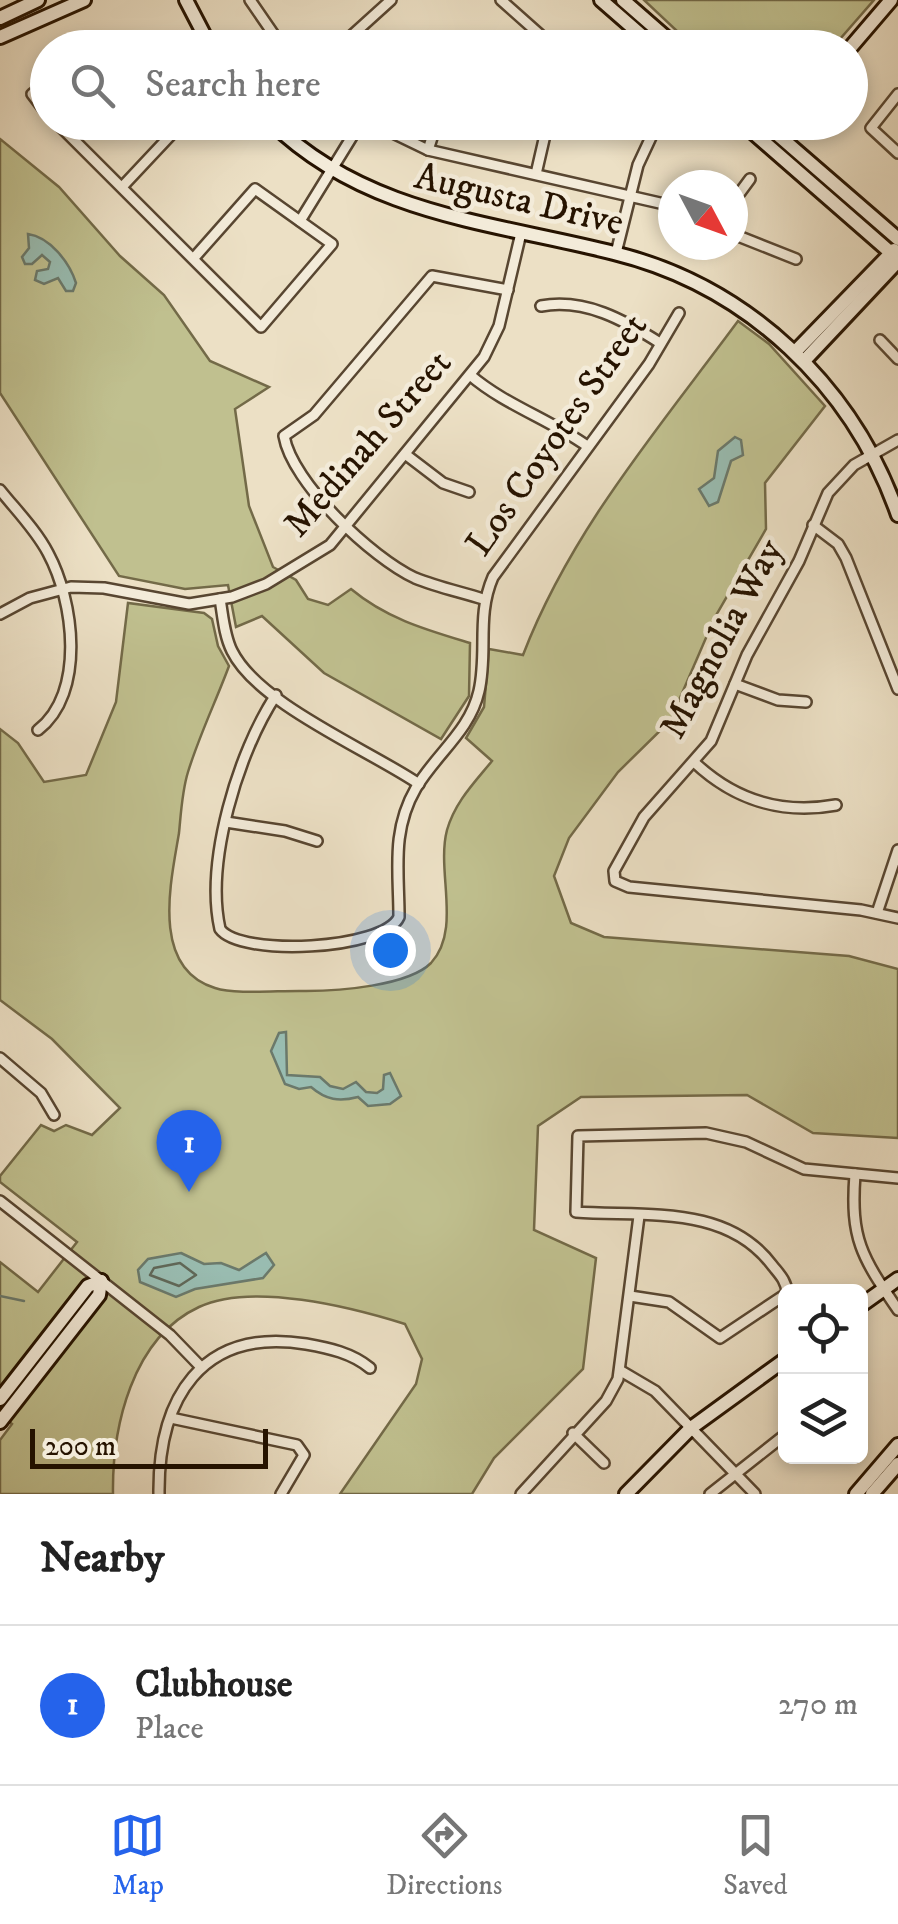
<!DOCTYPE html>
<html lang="en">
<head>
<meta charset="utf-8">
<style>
	:root { --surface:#fff; --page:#f2f2f2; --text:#222; --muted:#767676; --line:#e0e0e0; --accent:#2563eb }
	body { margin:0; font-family:"IM FELL DW Pica",serif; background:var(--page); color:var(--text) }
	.controls { position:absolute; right:30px; bottom:30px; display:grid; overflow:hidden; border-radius:15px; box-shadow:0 5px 15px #0003 }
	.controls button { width:90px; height:90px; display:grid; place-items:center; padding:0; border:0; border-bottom:2px solid var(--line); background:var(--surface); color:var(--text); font:50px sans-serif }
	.compass { position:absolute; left:658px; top:170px; width:90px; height:90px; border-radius:50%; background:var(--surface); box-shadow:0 5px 15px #0003; rotate:131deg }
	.scale { position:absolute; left:30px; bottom:25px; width:238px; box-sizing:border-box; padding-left:10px; border:5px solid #261300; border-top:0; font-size:28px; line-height:35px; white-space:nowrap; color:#261300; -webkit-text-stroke:8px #f3ebd9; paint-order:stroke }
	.you { position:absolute; left:390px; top:950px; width:35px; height:35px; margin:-25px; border:8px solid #fff; border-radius:50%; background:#1a73e8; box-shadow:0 0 0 15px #1a73e833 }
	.badge { display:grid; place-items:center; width:65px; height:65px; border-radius:50%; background:var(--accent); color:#fff; font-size:32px; font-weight:700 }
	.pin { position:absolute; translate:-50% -82px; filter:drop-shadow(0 2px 5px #0008) }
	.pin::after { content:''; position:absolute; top:52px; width:35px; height:30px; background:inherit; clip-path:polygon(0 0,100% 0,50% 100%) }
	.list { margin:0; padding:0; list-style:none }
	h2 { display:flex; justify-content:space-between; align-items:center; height:130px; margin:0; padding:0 40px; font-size:42px }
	h2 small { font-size:32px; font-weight:400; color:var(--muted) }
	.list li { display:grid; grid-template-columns:65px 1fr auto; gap:30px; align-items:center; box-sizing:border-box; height:160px; padding:0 40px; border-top:2px solid var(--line) }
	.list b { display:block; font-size:38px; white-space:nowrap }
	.list p { margin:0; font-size:32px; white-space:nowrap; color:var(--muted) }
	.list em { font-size:32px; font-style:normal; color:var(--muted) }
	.icon { flex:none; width:55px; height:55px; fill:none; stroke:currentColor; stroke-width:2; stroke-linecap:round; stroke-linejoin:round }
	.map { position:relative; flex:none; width:898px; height:1494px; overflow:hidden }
	.search { position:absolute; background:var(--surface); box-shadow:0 5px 15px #0003; left:30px; right:30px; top:30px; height:110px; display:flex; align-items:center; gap:25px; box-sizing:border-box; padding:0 35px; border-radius:55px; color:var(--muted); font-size:38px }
	.sheet { height:290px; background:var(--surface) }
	nav { display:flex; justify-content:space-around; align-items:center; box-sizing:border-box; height:140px; border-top:2px solid var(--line); background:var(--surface); font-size:28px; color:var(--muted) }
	nav a { display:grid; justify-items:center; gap:5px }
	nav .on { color:var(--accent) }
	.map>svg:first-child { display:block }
</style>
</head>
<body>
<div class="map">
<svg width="898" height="1494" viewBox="0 0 898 1494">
	<rect width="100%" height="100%" fill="#ece0c5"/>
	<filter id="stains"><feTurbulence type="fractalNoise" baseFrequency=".002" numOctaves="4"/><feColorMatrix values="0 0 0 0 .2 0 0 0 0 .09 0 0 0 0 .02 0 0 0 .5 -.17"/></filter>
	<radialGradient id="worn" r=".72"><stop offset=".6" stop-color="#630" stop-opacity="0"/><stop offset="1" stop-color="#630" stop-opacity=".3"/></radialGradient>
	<g fill="#c0c08f" stroke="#736a48" stroke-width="2.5">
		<polygon points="644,0 874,0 833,47 695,48"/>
		<path d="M0,139l59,48 61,69 44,39 46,66 59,26 -34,22 14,97 24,61 23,13 12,19 20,6 23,-16c36,30 76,41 119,54l-1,53 -28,43 -117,-66 -62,-57 -26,11 -8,-42 -43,4 -66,-13 -119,-183z"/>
		<path d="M738,321l31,23 56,62 -60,77 1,46 -51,88 -45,104 -52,51 -49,66 -15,38 17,47 33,14 245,19 49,13v169l-85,-5 -66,-38 -166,2 -43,29 -4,104 62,28 -13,111 -89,89 -22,36h-132l76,-110 6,-25 -17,-35c-54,-17 -153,-42 -206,-17 -67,31 -87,120 -86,187h-113v-54l12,-16 -12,-10v-152l38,30 39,-50 -77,-60v-6l41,-51 13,6 12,-6 26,10 28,-27 -68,-69 -52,-39v-271l18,14 26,39 42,-7 30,-73 12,-99 76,10 8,6 6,27 11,20c-13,35 -30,70 -41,106 -6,19 -7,41 -9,61 -8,48 -29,135 36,155 21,7 67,2 91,3 32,0 102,-5 125,-28 31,-34 5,-91 16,-133 8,-28 27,-47 45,-69l-26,-23 18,-31 5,-58 34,6c48,-125 136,-227 215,-334z"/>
	</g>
	<g fill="#99bdb2" stroke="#6b796b" stroke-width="2.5">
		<path d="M28,234c21,3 41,27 48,49l-3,8h-7l-8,-13 -14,6 -9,-4 2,-9 11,-2 2,-7 -8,-7 -10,9h-7l-3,-7 7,-9z"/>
		<polygon points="735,437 741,440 743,455 731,461 718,502 709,506 699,489 714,478 718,451"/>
		<path d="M286,1032l1,43 33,2 10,9 13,3 13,-7 10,10 11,1 6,-4 1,-14 6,-2 11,23 -11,8 -22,2 -10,-9c-19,5 -32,3 -47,-10l-12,2 -14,-5 -14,-33 8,-18z"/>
		<polygon points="181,1253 204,1264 221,1263 239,1270 266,1253 274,1265 263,1278 195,1289 176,1297 140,1282 138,1270 148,1259"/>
	</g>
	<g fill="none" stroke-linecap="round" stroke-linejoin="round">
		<polygon stroke="#606859" stroke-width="2.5" points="180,1263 196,1275 179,1286 150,1275 154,1268"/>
		<polyline stroke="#6b796b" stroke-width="2.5" points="0,1296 24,1301"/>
		<g stroke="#584631" stroke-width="14">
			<g id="street">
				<polyline points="250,0 283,48"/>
				<polyline points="501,0 555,48"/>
				<polyline points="338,48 391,0"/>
				<polyline points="48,82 32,94 48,115"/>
				<polyline points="898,94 871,128 898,153"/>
				<polyline points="56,122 261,327 332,244 255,189 193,259"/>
				<polyline points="370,122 428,150 673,206"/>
				<polyline points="428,150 437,122"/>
				<polyline points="536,174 548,122"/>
				<polyline points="122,187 183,122"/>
				<polyline points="733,202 750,179"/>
				<polyline points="300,221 361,122"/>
				<polyline points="733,234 796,259"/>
				<polyline points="616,253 638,165 652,135"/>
				<path d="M541,306c44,-8 83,14 119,37"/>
				<polyline points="880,340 898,359"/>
				<path d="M470,375c35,30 79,44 117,71"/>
				<polyline points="898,440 854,465 828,493 799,561 747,655 711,741 644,817 614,871 615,881 629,887 861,910 898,918"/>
				<polyline points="405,454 443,483 469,492"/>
				<path d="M0,490c16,20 36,40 48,63 26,48 38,140 -10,177"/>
				<polyline points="813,525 838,544 846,558 898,689"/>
				<path d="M220,599c3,17 4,36 12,52 26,53 137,99 187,133"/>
				<path d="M483,599c-22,-7 -46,-12 -68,-21 -43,-20 -123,-95 -131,-142l30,-21 118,-139 76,14"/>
				<polyline points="0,614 30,598 71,587 104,588 189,604 232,597 266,584 330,545 484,357 499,326 521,233"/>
				<polyline points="735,684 778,700 806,702"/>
				<path d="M276,695c-38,57 -71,167 -56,234 20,28 164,21 179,-12 0,-46 -8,-86 17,-129 20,-34 54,-57 63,-97 9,-39 -3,-75 14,-114l156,-213 30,-51"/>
				<path d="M694,762c39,37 87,53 142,43"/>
				<polyline points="226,822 285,831 317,841"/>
				<polyline points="877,913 898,850"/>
				<polyline points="0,1058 41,1093 54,1115"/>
				<path d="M855,1174c-5,66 7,83 43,136"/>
				<polyline points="0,1201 170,1335 199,1365"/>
				<path d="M787,1292c-1,-12 -8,-18 -15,-27 -46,-61 -127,-48 -196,-53l2,-76 128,-3 40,9 58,27 94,9"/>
				<polyline points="630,1296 669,1302 720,1338 786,1294"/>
				<polyline points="621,1371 655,1391 755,1494"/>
				<polyline points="171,1418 297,1445 304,1455 281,1494"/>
				<polyline points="573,1433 604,1463"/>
				<path d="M159,1494c-1,-95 42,-167 147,-150 23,4 46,9 64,24"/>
				<polyline points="521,1494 606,1401 618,1379 639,1216"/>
				<polyline points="710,1494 786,1434"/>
			</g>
		</g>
		<g stroke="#261300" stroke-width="18">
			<g id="secondary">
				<polyline points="186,0 211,48"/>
				<polyline points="601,0 656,48"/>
				<polyline points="623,0 678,48"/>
				<polyline points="0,18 38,0"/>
				<polyline points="0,37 84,0"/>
				<polyline points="850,48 891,0"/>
				<path d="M271,122c95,93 221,100 343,131 134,33 239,133 284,262"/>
				<polyline points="741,122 898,259"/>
				<polyline points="763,122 898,239"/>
				<polyline points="795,352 894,250"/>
				<polyline points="804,361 898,261"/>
				<polyline points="860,1306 898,1279"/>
				<polyline points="0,1399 88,1286 101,1281"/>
				<polyline points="0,1422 99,1295 101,1281"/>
				<polyline points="626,1494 691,1428 786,1359"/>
				<polyline points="856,1494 898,1445"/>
				<polyline points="872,1494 898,1464"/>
			</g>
		</g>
		<use href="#street" stroke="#f3ebd9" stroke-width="9"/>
		<use href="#secondary" stroke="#f3ebd9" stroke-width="12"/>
	</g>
	<g text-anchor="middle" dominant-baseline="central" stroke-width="9" stroke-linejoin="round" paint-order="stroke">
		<g font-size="38" fill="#261300" stroke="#f3ebd9">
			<text transform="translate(519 200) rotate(13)">Augusta Drive</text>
			<text transform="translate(557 435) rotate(-55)">Los Coyotes Street</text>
			<text transform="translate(368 444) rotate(-49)">Medinah Street</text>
			<text transform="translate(722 639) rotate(-62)">Magnolia Way</text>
		</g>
	</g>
	<rect width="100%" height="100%" filter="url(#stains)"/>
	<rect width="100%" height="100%" fill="url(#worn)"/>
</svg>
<div class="controls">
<button><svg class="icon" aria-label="locate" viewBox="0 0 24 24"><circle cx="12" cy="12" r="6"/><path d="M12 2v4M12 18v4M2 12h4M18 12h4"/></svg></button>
<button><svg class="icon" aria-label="layers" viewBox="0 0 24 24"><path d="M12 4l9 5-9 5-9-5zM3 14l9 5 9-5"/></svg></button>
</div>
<svg class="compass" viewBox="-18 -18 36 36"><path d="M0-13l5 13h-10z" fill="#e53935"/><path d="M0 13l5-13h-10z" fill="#767676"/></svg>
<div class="scale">200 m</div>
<div class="you"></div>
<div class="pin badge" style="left:189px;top:1192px">1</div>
<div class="search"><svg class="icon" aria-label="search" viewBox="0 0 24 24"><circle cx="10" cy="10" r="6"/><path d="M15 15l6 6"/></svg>Search here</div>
</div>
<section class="sheet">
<h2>Nearby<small></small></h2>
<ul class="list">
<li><span class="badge">1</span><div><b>Clubhouse</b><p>Place</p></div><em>270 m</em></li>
</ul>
</section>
<nav>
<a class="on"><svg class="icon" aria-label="map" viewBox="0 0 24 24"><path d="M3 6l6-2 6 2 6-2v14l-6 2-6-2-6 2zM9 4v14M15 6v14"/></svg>Map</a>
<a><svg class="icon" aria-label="directions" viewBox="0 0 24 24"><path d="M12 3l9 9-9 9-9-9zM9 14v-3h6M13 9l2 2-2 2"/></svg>Directions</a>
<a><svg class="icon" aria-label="saved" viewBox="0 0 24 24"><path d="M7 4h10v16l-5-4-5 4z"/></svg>Saved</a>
</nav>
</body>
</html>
